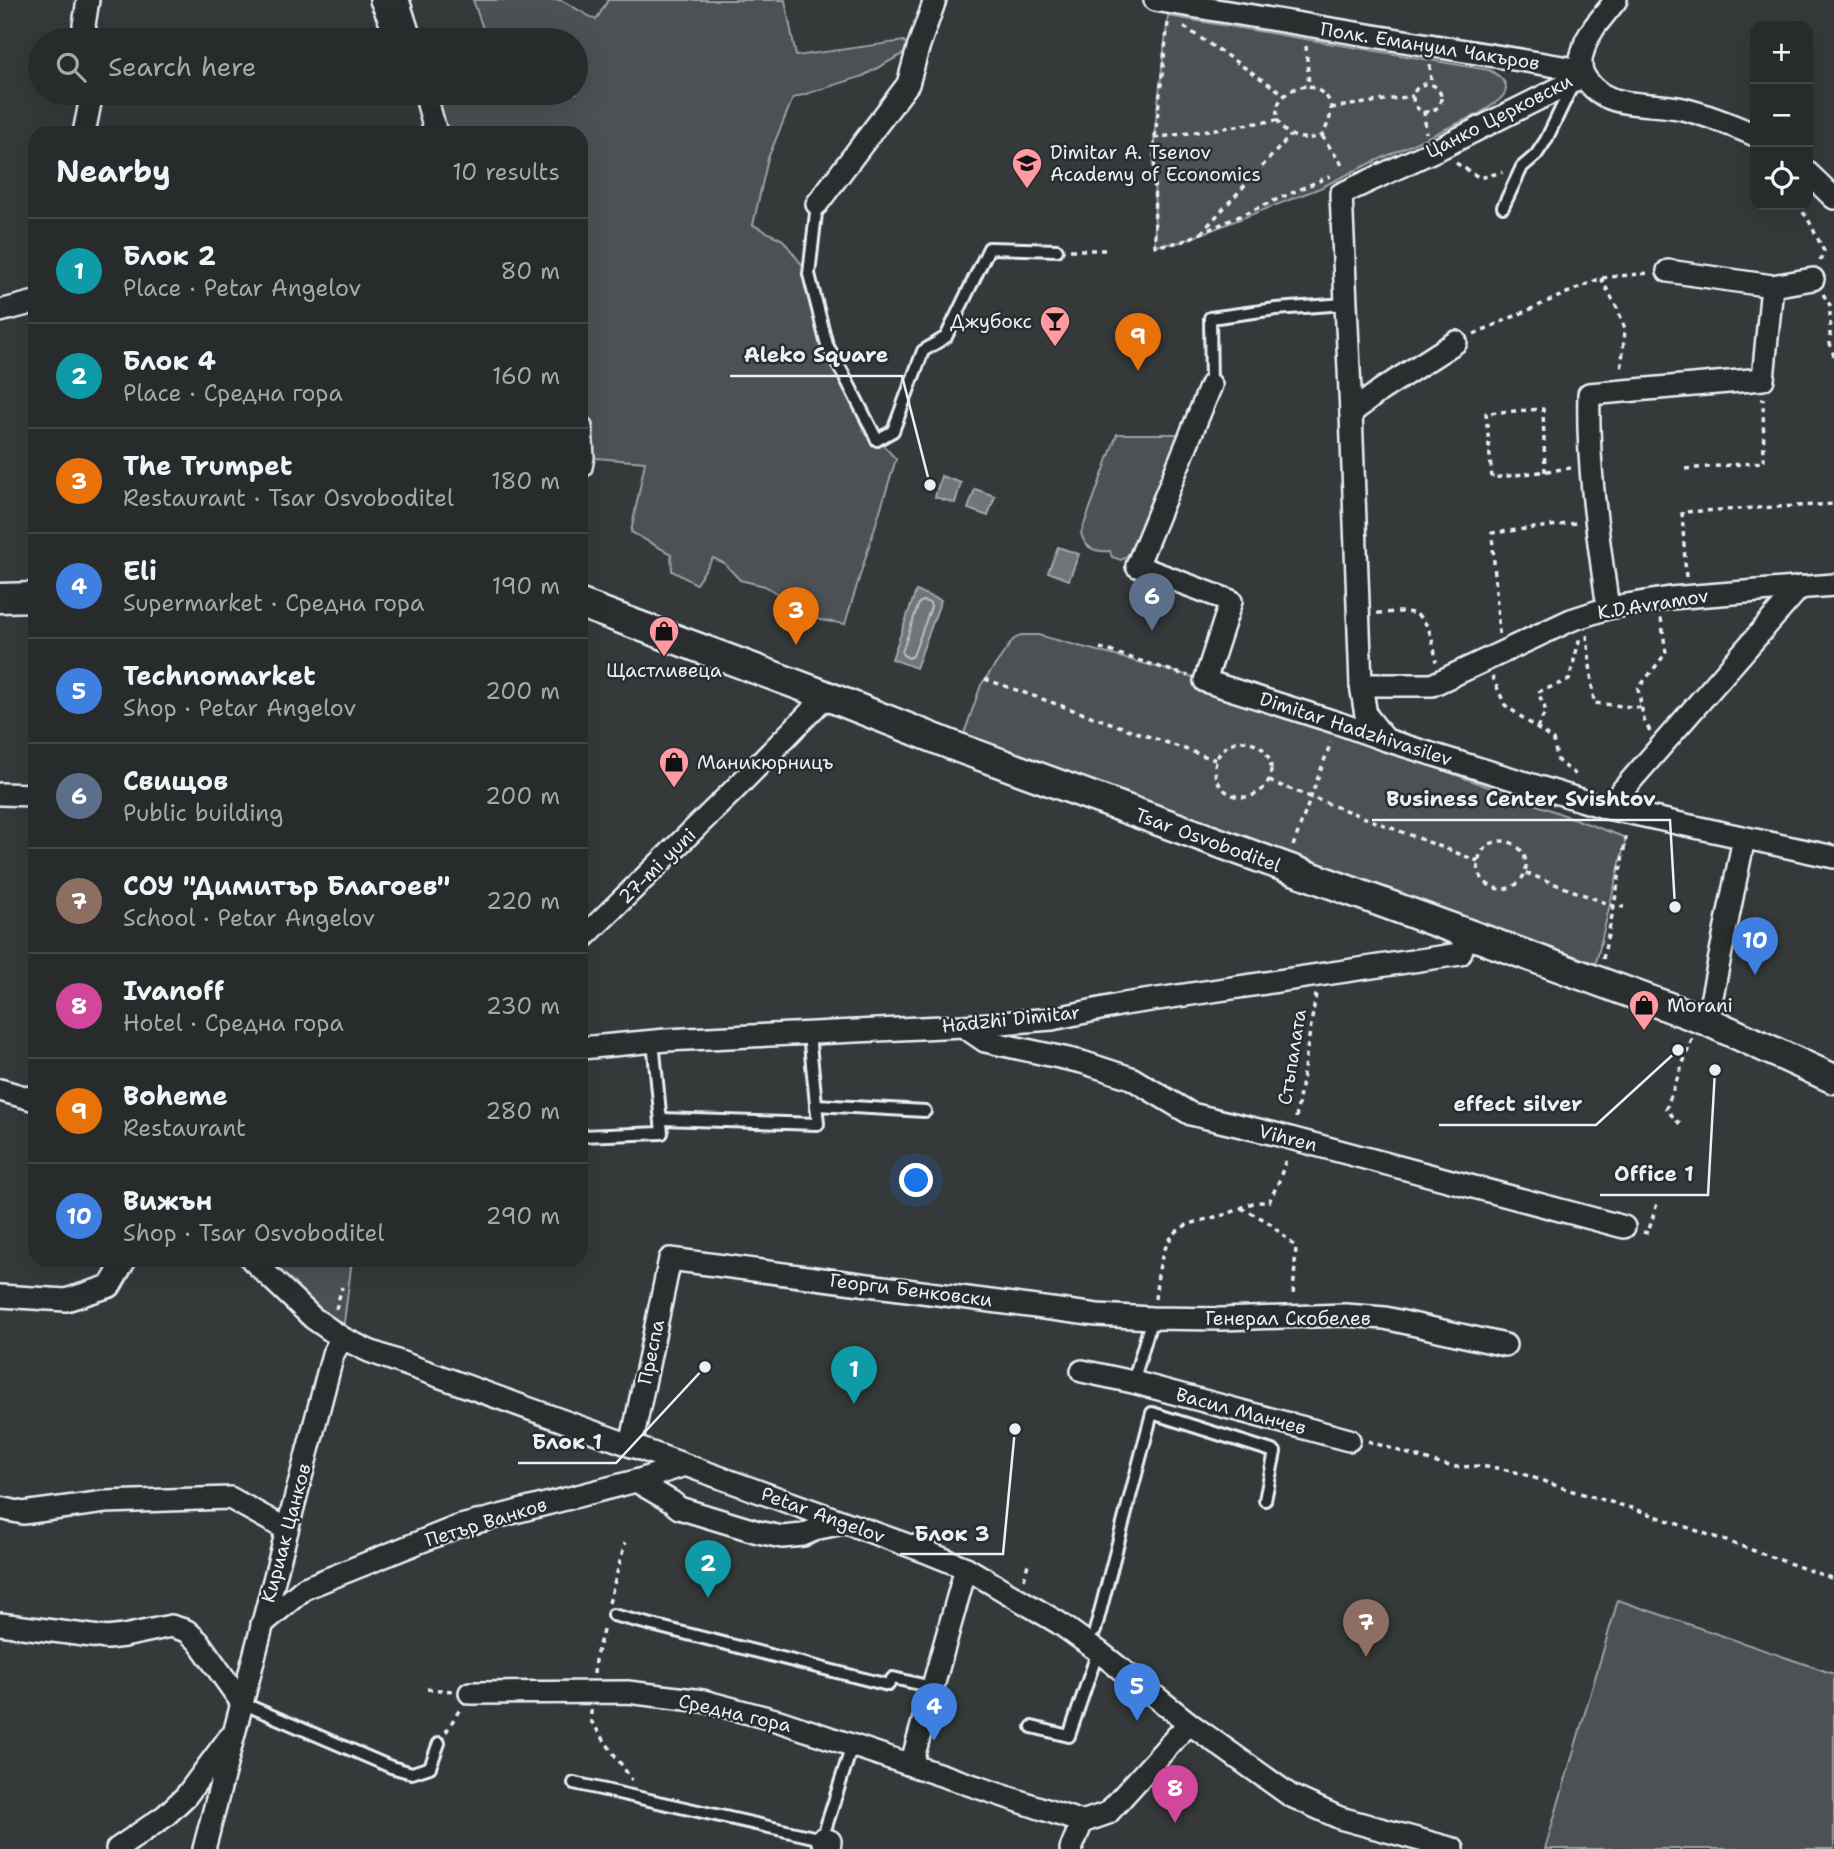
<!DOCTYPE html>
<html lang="en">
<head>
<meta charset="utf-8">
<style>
	:root { --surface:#282b2c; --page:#303334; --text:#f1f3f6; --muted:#a5a7a9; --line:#444748; --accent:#ff9aa2 }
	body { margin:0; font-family:"Shantell Sans",sans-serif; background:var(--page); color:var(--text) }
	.controls { position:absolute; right:21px; top:21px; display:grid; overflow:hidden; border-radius:14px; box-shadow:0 7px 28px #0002 }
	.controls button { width:63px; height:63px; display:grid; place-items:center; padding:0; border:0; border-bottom:2px solid var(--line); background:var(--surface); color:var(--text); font:35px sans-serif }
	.you { position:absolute; left:917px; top:1181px; width:24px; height:24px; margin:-18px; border:5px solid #fff; border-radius:50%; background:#1a73e8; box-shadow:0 0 0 10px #1a73e833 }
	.badge { display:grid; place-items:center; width:46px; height:46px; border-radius:50%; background:var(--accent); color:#fff; font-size:23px; font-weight:700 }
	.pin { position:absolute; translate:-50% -58px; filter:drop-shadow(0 2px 4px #0008) }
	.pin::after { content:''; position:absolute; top:37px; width:24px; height:21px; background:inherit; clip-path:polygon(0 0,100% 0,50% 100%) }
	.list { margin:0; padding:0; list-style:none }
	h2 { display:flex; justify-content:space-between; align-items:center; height:91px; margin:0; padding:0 28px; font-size:30px }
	h2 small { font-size:23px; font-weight:400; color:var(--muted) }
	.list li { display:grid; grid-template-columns:46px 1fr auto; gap:21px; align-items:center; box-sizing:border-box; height:105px; padding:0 28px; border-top:2px solid var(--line) }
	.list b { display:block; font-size:26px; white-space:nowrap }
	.list p { margin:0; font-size:23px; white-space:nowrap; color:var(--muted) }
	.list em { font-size:23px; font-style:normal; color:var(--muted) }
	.icon { flex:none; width:38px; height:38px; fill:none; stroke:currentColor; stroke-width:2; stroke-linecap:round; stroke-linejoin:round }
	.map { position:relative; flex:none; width:1834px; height:1849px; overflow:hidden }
	.search { position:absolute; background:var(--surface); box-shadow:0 7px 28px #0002; left:28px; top:28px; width:560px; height:77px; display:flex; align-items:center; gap:18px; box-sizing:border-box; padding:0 24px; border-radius:38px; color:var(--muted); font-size:26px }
	.panel { position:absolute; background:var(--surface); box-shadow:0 7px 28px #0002; left:28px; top:126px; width:560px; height:1141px; border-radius:21px }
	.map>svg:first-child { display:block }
</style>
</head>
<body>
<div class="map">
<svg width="1834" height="1849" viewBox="0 0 1834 1849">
	<rect width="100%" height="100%" fill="#35393a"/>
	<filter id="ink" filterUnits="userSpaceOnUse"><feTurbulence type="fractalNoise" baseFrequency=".0143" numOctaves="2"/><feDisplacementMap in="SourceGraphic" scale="14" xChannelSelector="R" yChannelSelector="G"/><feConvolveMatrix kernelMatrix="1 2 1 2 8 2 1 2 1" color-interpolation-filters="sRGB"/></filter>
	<g filter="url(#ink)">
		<g fill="#4d5152" stroke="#9aa1a5" stroke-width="2">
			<polygon points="473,0 561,0 596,20 608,0 785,0 796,56 904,41 910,50 863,76 793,98 768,158 753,225 783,240 809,274 827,345 877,439 896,459 845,624 820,620 765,586 740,580 724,563 713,558 696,584 672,571 671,554 631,532 645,462 583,457 581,427 581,133 439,133 428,93 576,93 576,40 487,40"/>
			<path d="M1168,16l321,54c34,18 10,32 -11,44l-124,57 -34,17 -139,54 -26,4 -1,-108z"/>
			<path d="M1117,434h63l-48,116 -7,8 -4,2 -9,-3 -2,-6c-15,1 -25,-2 -29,-18z"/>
			<polygon points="1021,635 1038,635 1190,676 1626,838 1595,967 959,748 981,685 1013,640"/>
			<polygon points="256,1260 352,1260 342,1338"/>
			<polygon points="1618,1600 1834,1674 1834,1849 1545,1849"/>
		</g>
		<g fill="#707579" stroke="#a0a7ac" stroke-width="2">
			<polygon points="941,476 961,483 955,503 935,497"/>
			<polygon points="975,489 995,496 988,516 968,509"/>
			<polygon points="1058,547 1079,554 1069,580 1048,572"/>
			<polygon points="916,591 941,600 916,668 892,659"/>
		</g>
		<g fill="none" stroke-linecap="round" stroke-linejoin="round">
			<polygon stroke="#b8bfc5" stroke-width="2" points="923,601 930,603 931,607 913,656 909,658 903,655 902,652 919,603"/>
			<g stroke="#e8f1f8" stroke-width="16">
				<g id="lane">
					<polyline points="817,204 809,274 827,345 846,379 877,440 893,431 923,351 946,337 989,248 1057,250"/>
					<polyline points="1503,207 1522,167 1536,155 1546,140 1572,86"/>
					<polyline points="1211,385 1210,318 1276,309 1345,304"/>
					<polyline points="816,1105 925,1111"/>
					<polyline points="661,1119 818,1124 809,1034"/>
					<polyline points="581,1136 662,1133 653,1041"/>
					<polyline points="1133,1382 1152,1318"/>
					<polyline points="613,1615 888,1685 893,1678 932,1687"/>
					<polyline points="1095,1631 1152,1413 1275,1452 1265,1500"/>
					<polyline points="242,1703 391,1767 412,1773 430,1767 439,1743"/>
					<polyline points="1032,1727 1069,1736 1098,1651"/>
					<polyline points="574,1783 822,1839 852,1746"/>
				</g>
			</g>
			<g stroke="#e8f1f8" stroke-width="26">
				<g id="street">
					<polyline points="381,0 398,40"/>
					<polyline points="398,0 409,35"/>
					<polyline points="1155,0 1581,70"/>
					<polyline points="87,40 84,25 88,0"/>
					<path d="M1581,70c19,43 64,30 102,39 25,6 49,16 72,26"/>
					<polyline points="425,93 436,133"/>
					<polyline points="84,133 92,93"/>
					<polyline points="1808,173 1834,198"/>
					<polyline points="817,204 908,84 919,45 935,0"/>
					<polyline points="1668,271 1772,286 1813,279"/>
					<polyline points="0,311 35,302"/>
					<polyline points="1211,385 1137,566 1231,601 1205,681 1338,723 1386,740 1607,808 1834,857"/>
					<polyline points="1351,413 1381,390 1456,342"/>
					<polyline points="581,427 583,457 581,467"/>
					<path d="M1608,608c-10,-71 -21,-142 -19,-214l174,-15 9,-93"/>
					<polyline points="1361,685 1432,685 1571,620 1608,608 1670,598 1834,585"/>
					<polyline points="1385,739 1366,715 1361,685 1351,413 1341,194 1440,148 1574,81 1581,70 1581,58 1586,41 1595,26 1616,0"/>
					<polyline points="0,794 35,795"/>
					<polyline points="1607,808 1800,587"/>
					<polyline points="581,940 733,791 826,696"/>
					<polyline points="1707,1021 1744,838"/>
					<polyline points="963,1026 985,1041 1082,1062 1131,1078 1191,1114 1275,1134 1624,1227"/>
					<polyline points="581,1048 666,1040 963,1026 1052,1019 1124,1004 1460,954 1467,935"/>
					<polyline points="0,1090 35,1100"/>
					<polyline points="252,1260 313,1318 342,1338 369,1351 924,1551 966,1568 1059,1623 1098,1651 1190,1724 1291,1796 1340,1818 1453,1849"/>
					<polyline points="0,1296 66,1300 110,1286 125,1260"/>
					<polyline points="1082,1371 1133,1382 1349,1440"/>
					<polyline points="631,1446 670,1259 1097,1315 1152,1318 1221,1319 1345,1315 1385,1318 1505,1345"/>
					<polyline points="636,1481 672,1502 679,1508 758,1532 782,1537 803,1535 819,1528 844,1523"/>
					<polyline points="0,1508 23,1513 105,1502 230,1498 286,1529"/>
					<polyline points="0,1624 107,1638 124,1636 171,1626 187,1631 198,1641 242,1703"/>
					<polyline points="262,1624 305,1588 457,1527 636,1481 685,1465"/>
					<polyline points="470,1693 627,1692 703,1701 779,1721 1082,1822 1108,1813 1179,1734 1190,1724"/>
					<polyline points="911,1765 966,1568"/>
					<polyline points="822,1839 830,1841 829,1849"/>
					<polyline points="117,1849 165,1816 186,1796 229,1738"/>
					<polyline points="204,1849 333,1354 342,1338"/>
					<polyline points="1071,1849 1082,1822"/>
				</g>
			</g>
			<g stroke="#e8f1f8" stroke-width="33">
				<g id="secondary">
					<polyline points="0,598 35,597"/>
					<polyline points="581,604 817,692 959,748 1707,1021 1834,1079"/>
				</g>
			</g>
			<g stroke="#e8f1f8" stroke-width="3.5" stroke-dasharray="5 5" stroke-linecap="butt">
				<polyline points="1184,27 1284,94"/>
				<polyline points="1306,46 1309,86"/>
				<polyline points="1430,65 1431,85"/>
				<circle cx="1427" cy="98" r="14"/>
				<path d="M1309,86c29,11 25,27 13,50 -53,15 -62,-48 -13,-50z"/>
				<polyline points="1331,108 1413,96"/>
				<polyline points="1424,111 1426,133"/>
				<polyline points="1278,120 1154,138 1155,246 1181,242 1330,176"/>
				<polyline points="1322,136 1345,169"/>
				<polyline points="1155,137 1168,23"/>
				<polyline points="1456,163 1480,178 1503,172"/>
				<polyline points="1796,205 1807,217 1824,251 1819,263"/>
				<polyline points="1201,233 1290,136"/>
				<polyline points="1070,250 1110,250"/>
				<polyline points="1601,278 1618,310 1625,329 1621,372"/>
				<polyline points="1823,294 1830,305 1830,343 1834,356"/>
				<polyline points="1474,334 1601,278 1650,273"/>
				<polyline points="1685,469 1764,462 1763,398"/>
				<polyline points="1545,472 1543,409 1486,413 1492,478 1571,468"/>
				<polyline points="1686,577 1682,512 1834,504"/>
				<path d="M1377,613c26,0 43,-8 53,20 3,10 5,18 6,29"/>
				<polyline points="1499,634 1492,533 1576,523"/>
				<polyline points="1587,635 1594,703 1642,708"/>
				<polyline points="1100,648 1188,676"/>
				<polyline points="1492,676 1505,705 1553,740 1558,761 1579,777"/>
				<polyline points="985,679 1216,760"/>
				<polyline points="1537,728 1546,711 1538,692 1569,680 1580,637"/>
				<polyline points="1650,731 1644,720 1638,689 1666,653 1661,618"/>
				<circle cx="1243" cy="769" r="28"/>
				<polyline points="1269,781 1478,861"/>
				<circle cx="1502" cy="865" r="24"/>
				<polyline points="1293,846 1331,742"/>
				<polyline points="1526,873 1614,906 1624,907"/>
				<polyline points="1603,959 1614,906 1627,832"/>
				<polyline points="1296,1118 1316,994"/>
				<polyline points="1680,1124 1666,1109 1692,1039"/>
				<polyline points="1241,1208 1267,1221 1296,1247 1293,1297"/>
				<polyline points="1643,1232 1648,1233 1658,1200"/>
				<path d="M1155,1299c3,-24 5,-61 30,-73 14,-6 28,-8 42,-12 9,-3 17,-8 26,-11 5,-1 11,-1 16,-1l10,-21 8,-25"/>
				<polyline points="336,1309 342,1287"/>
				<polyline points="1368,1441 1440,1464 1456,1467 1478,1466 1497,1468 1520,1473 1566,1489 1638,1510 1834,1579"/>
				<polyline points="1024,1579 1029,1560"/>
				<polyline points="609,1603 625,1543"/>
				<polyline points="594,1674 595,1660 604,1627"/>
				<polyline points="427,1689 453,1691"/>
				<polyline points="591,1710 591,1721 632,1780"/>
				<polyline points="446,1732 460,1709"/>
			</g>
			<use href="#lane" stroke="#2a2d2e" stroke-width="10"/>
			<use href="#street" stroke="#2a2d2e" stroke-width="21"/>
			<use href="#secondary" stroke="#2a2d2e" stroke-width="28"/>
		</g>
	</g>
	<defs>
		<g id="university-pin" transform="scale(1.575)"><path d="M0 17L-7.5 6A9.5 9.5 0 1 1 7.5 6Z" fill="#ff9aa2" stroke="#2a2d2e"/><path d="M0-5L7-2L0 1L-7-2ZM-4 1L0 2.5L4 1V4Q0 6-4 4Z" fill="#111"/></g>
		<g id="bar-pin" transform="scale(1.575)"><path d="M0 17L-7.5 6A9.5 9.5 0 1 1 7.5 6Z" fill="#ff9aa2" stroke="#2a2d2e"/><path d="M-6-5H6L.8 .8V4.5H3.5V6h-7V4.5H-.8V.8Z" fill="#111"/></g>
		<g id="shop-pin" transform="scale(1.575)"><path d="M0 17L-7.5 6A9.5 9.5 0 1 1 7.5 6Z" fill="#ff9aa2" stroke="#2a2d2e"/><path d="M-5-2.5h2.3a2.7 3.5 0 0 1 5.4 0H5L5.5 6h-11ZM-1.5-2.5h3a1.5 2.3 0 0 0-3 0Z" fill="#111"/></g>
	</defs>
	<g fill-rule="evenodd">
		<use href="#university-pin" x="1027" y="163"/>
		<use href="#bar-pin" x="1055" y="321"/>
		<use href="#shop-pin" x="664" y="631"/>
		<use href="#shop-pin" x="674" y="762"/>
		<use href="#shop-pin" x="1644" y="1005"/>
	</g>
	<g text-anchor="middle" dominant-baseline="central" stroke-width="5" stroke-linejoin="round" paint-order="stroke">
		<g font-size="19" fill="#e8f1f8" stroke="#2a2d2e">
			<text transform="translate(1430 46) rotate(9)">Полк. Емануил Чакъров</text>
			<text transform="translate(1499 116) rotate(-27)">Цанко Церковски</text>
			<text transform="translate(1653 604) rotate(-9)">K.D.Avramov</text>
			<text transform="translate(1356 729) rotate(18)">Dimitar Hadzhivasilev</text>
			<text transform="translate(1208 840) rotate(20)">Tsar Osvoboditel</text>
			<text transform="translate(657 866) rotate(-44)">27-mi yuni</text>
			<text transform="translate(1011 1019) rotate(-6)">Hadzhi Dimitar</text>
			<text transform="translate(1292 1057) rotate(-81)">Стъпалата</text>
			<text transform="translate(1288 1138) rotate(14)">Vihren</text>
			<text transform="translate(911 1290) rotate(7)">Георги Бенковски</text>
			<text x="1288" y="1318">Генерал Скобелев</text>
			<text transform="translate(651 1352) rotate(-78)">Преспа</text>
			<text transform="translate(1241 1411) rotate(15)">Васил Манчев</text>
			<text transform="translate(823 1515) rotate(20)">Petar Angelov</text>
			<text transform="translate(486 1522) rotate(-17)">Петър Ванков</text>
			<text transform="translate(286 1533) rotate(-75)">Кириак Цанков</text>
			<text transform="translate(735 1713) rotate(13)">Средна гора</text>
		</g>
		<g font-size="19" fill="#e8f1f8" stroke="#2a2d2e" text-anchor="start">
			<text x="1050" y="152">Dimitar A. Tsenov<tspan x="1050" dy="22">Academy of Economics</tspan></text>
			<text x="1032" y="321" text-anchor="end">Джубокс</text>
			<text x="664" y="670" text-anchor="middle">Щастливеца</text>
			<text x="697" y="762">Маникюрницъ</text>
			<text x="1667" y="1005">Morani</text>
		</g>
	</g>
	<path fill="none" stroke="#e8f1f8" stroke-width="2.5" d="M930 485L902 376H730M1675 907L1670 820H1372M1678 1050L1596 1125H1439M1715 1070L1708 1195H1600M705 1367L616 1463H518M1015 1429L1003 1554H900"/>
	<g fill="#e8f1f8" stroke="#2a2d2e" stroke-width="2.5">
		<circle cx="930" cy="485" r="7"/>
		<circle cx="1675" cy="907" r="7"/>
		<circle cx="1678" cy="1050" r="7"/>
		<circle cx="1715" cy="1070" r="7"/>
		<circle cx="705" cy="1367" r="7"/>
		<circle cx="1015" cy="1429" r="7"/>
	</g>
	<g font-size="21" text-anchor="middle" font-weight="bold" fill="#e8f1f8" stroke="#2a2d2e" stroke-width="5" stroke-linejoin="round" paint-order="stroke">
		<text x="816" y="362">Aleko Square</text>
		<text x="1521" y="806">Business Center Svishtov</text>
		<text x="1518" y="1111">effect silver</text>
		<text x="1654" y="1181">Office 1</text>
		<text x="567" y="1449">Блок 1</text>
		<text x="952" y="1541">Блок 3</text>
	</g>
</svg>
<div class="controls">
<button>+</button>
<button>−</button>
<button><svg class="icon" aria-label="locate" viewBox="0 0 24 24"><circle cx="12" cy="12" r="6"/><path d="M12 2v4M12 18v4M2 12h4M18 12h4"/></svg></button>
</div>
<div class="you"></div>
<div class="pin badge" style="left:854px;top:1404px;background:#0f9aa8">1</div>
<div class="pin badge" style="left:708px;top:1598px;background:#0f9aa8">2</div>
<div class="pin badge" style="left:796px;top:645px;background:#e8710a">3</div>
<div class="pin badge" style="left:934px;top:1741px;background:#3f7fe0">4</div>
<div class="pin badge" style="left:1137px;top:1721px;background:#3f7fe0">5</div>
<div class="pin badge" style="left:1152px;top:631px;background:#5c6f8a">6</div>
<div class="pin badge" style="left:1366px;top:1657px;background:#8d6e63">7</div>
<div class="pin badge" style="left:1175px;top:1823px;background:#d1479c">8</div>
<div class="pin badge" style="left:1138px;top:371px;background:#e8710a">9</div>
<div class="pin badge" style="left:1755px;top:975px;background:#3f7fe0">10</div>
<div class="search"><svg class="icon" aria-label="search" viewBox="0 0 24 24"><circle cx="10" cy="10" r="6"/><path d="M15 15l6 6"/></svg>Search here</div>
<section class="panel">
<h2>Nearby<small>10 results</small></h2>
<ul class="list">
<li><span class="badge" style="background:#0f9aa8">1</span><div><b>Блок 2</b><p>Place · Petar Angelov</p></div><em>80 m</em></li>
<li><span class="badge" style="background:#0f9aa8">2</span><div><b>Блок 4</b><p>Place · Средна гора</p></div><em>160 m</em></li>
<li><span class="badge" style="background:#e8710a">3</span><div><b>The Trumpet</b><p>Restaurant · Tsar Osvoboditel</p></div><em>180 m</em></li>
<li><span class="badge" style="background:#3f7fe0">4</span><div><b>Eli</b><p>Supermarket · Средна гора</p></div><em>190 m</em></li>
<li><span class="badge" style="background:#3f7fe0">5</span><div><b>Technomarket</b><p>Shop · Petar Angelov</p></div><em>200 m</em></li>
<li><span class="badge" style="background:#5c6f8a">6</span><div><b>Свищов</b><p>Public building</p></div><em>200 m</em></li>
<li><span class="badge" style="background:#8d6e63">7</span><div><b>СОУ &quot;Димитър Благоев&quot;</b><p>School · Petar Angelov</p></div><em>220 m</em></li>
<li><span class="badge" style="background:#d1479c">8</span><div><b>Ivanoff</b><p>Hotel · Средна гора</p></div><em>230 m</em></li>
<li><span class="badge" style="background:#e8710a">9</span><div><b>Boheme</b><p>Restaurant</p></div><em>280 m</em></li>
<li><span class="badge" style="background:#3f7fe0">10</span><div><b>Вижън</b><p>Shop · Tsar Osvoboditel</p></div><em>290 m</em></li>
</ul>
</section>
</div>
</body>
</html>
